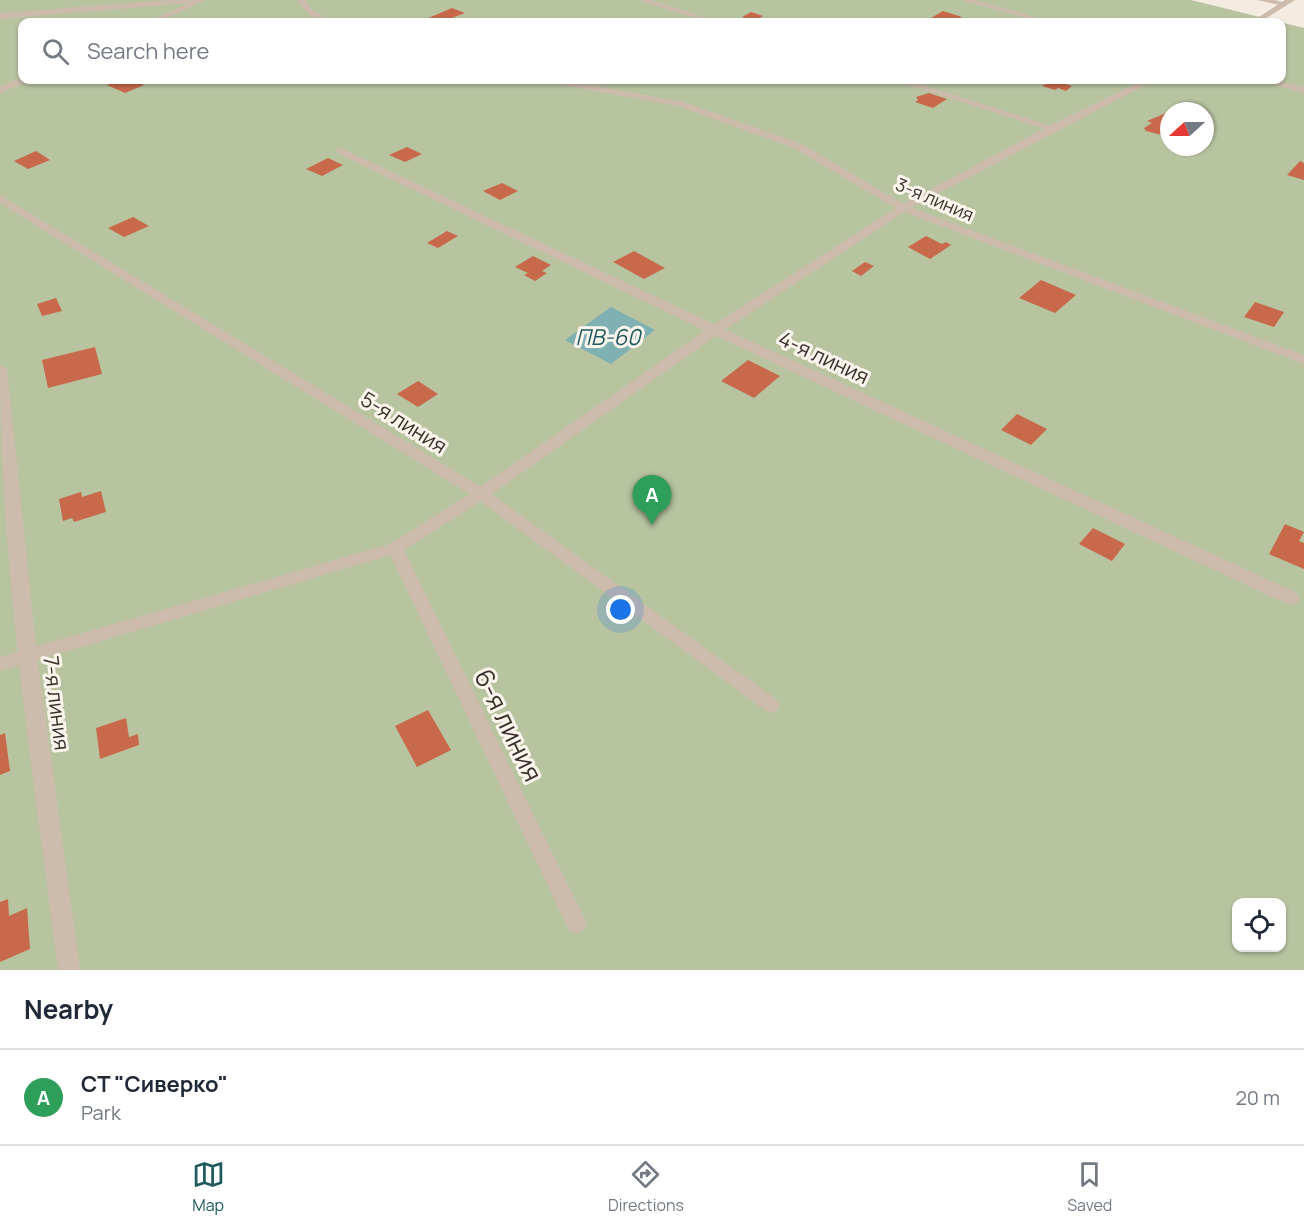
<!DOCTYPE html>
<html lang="en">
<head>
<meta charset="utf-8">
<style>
	:root { --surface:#fff; --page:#f2f2f3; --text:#1f2937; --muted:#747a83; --line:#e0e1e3; --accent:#1f5a5e }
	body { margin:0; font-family:Manrope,sans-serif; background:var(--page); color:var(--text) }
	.controls { position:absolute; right:18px; bottom:18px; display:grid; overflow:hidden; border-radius:12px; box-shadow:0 2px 4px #0004 }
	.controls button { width:54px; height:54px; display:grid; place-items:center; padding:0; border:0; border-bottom:2px solid var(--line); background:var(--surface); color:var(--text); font:30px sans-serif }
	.compass { position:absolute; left:1160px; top:102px; width:54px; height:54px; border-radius:50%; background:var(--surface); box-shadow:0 2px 4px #0004; rotate:249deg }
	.you { position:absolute; left:621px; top:610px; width:21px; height:21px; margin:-15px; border:4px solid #fff; border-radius:50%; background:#1a73e8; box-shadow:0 0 0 9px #1a73e833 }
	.badge { display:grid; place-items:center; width:39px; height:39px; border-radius:50%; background:var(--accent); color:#fff; font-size:20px; font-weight:700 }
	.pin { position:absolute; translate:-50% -50px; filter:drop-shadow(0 2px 3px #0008) }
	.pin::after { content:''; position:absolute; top:32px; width:21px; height:18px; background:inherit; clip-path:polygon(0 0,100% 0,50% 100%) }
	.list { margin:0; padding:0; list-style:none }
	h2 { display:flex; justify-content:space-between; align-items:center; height:78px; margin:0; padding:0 24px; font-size:26px }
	h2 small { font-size:20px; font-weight:400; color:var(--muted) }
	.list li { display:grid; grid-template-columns:39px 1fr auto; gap:18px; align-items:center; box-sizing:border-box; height:96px; padding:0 24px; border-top:2px solid var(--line) }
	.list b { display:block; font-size:22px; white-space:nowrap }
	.list p { margin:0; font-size:20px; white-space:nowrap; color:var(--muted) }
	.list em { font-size:20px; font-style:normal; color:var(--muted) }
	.icon { flex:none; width:33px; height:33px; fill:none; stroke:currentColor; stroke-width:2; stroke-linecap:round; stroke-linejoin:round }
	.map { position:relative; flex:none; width:1304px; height:970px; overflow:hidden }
	.search { position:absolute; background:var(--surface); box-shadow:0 2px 4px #0004; left:18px; right:18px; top:18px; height:66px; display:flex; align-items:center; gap:15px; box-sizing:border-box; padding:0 21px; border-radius:12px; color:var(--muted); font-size:22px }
	.sheet { height:174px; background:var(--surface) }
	nav { display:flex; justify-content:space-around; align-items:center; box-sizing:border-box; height:84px; border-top:2px solid var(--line); background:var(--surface); font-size:16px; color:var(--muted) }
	nav a { display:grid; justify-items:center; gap:3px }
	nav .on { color:var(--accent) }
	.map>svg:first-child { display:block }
</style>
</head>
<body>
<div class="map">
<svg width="1304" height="970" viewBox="0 0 1304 970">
	<rect width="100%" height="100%" fill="#f4ebe1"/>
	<path fill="#b8c4a0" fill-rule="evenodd" d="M0,0h1191l113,28v942h-1304zM22,22h1260v58h-1260zM1169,111h36v36h-36zM1236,902h46v46h-46z"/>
	<polygon fill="#7fb0b2" points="611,307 655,330 611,364 565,340"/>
	<g fill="#c8694b">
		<polygon points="452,8 465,13 441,22 426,19"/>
		<polygon points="943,11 962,17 953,22 924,22"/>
		<polygon points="751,12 763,16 754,21 742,17"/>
		<polygon points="121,80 131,80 144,85 125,93 107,85"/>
		<polygon points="1053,80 1061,81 1059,82 1072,86 1066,91 1058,88 1055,90 1042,86"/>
		<polygon points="929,93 947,99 933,108 915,102 918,100 916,97"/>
		<polygon points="1166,113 1169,114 1169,137 1146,131 1144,128 1152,123 1147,121"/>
		<polygon points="407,147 422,154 405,162 389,155"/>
		<polygon points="36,151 50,160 28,169 14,161"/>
		<polygon points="328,158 343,165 322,176 306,169"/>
		<polygon points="1300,161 1304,163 1304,180 1287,175"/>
		<polygon points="502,183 518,191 500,200 483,191"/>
		<polygon points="133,217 149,226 124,237 108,228"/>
		<polygon points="447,231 458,236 438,248 427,243"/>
		<polygon points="926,236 942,244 946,242 951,245 930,259 908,247"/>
		<polygon points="634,251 665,268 644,279 613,262"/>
		<polygon points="533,256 551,265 542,271 547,273 535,281 524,275 528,273 515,267"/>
		<polygon points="865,262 874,266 861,276 852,271"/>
		<polygon points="1041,280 1076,295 1055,313 1019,298"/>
		<polygon points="56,298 62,311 42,316 37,304"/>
		<polygon points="1255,302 1284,312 1274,327 1244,317"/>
		<polygon points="95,347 102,374 48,388 42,360"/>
		<polygon points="748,360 780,376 754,398 721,381"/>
		<polygon points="418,381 438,394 418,407 397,394"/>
		<polygon points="1017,414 1047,429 1031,445 1001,430"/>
		<polygon points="101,491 106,512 74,522 72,518 63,521 59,499 81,492 82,497"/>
		<polygon points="1285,524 1304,532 1299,541 1304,543 1304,569 1269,554"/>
		<polygon points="1093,528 1125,544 1112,561 1079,544"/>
		<polygon points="428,710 451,750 417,767 395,726"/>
		<polygon points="126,718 129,737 138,734 139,745 100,759 96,728"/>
		<polygon points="5,733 10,771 0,775 0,735"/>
		<polygon points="8,899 9,916 27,908 30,949 0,962 0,902"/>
	</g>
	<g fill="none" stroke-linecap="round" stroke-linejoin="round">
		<g fill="#cdbbac" fill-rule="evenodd">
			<polygon points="195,0 206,0 157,22 147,22"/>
			<path d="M297,0h8l7,10 23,12c-17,2 -29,-8 -38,-22z"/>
			<polygon points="638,0 651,0 719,22 708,22"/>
			<polygon points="961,0 974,0 1053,22 1041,22"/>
			<polygon points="1257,0 1275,0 1288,4 1284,6"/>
			<polygon points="22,77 22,80 27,80 26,82 0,93 0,87"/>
			<polygon points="546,80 563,80 683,102 802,144 907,206 1304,355 1304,364 899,210 794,148 678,106 551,83"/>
			<polygon points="893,80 906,80 1058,128 1049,130"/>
			<polygon points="1259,80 1273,80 1304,87 1304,93"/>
			<polygon points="341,148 720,327 1297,593 1299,598 1297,603 1291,604 1285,603 710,333 337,153 337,149"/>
			<polygon points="0,195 486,490 777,700 780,705 777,710 771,713 765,710 476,498 0,203"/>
			<path d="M0,365l7,4 30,287 43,314h-22c-25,-200 -58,-403 -58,-605z"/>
			<polygon points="395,542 401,544 403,548 583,916 587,923 583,930 576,933 569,930 387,548 389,544"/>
		</g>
		<g fill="#cdbbac" fill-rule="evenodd">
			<polygon points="170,0 205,0 201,2 0,19 0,13"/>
			<polygon points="1285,0 1295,0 1260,22 1251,22"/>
			<polygon points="1144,80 1155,80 907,210 720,333 486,498 401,552 0,671 0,657 390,544 476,490 710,327 899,206 1049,126"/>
		</g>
	</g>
	<g text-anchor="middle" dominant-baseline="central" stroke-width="6" stroke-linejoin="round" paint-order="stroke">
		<g font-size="18" fill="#3b302b" stroke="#fbf5ee">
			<text transform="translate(935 199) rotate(23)">3-я линия</text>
		</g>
		<g font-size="21" fill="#3b302b" stroke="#fbf5ee">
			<text transform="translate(824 357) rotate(25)">4-я линия</text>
			<text transform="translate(404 422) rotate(32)">5-я линия</text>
			<text transform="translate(57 703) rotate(83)">7-я линия</text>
		</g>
		<g font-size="22" font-style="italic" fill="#1f5a5e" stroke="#fbf5ee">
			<text x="608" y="337">ПВ-60</text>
		</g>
		<g font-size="26" fill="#3b302b" stroke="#fbf5ee">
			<text transform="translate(509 725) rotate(64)">6-я линия</text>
		</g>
	</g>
</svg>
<div class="controls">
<button><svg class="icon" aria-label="locate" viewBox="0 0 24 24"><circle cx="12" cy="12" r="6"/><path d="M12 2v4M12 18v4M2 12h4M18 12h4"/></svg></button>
</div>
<svg class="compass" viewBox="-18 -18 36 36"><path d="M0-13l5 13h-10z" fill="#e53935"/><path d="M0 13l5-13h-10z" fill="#747a83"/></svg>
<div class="you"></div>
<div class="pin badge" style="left:652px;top:525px;background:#2e9e5b">A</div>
<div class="search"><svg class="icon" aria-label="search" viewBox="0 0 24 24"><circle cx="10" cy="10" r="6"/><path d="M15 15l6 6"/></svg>Search here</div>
</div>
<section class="sheet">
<h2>Nearby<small></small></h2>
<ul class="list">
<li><span class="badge" style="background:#2e9e5b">A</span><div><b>СТ &quot;Сиверко&quot;</b><p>Park</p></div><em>20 m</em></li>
</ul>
</section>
<nav>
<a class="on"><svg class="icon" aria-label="map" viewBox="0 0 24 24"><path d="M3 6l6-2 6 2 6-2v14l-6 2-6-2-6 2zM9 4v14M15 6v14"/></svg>Map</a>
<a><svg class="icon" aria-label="directions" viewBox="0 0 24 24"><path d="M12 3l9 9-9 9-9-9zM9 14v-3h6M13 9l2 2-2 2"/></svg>Directions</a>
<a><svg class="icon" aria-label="saved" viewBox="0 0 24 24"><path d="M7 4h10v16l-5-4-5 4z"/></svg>Saved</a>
</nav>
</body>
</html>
